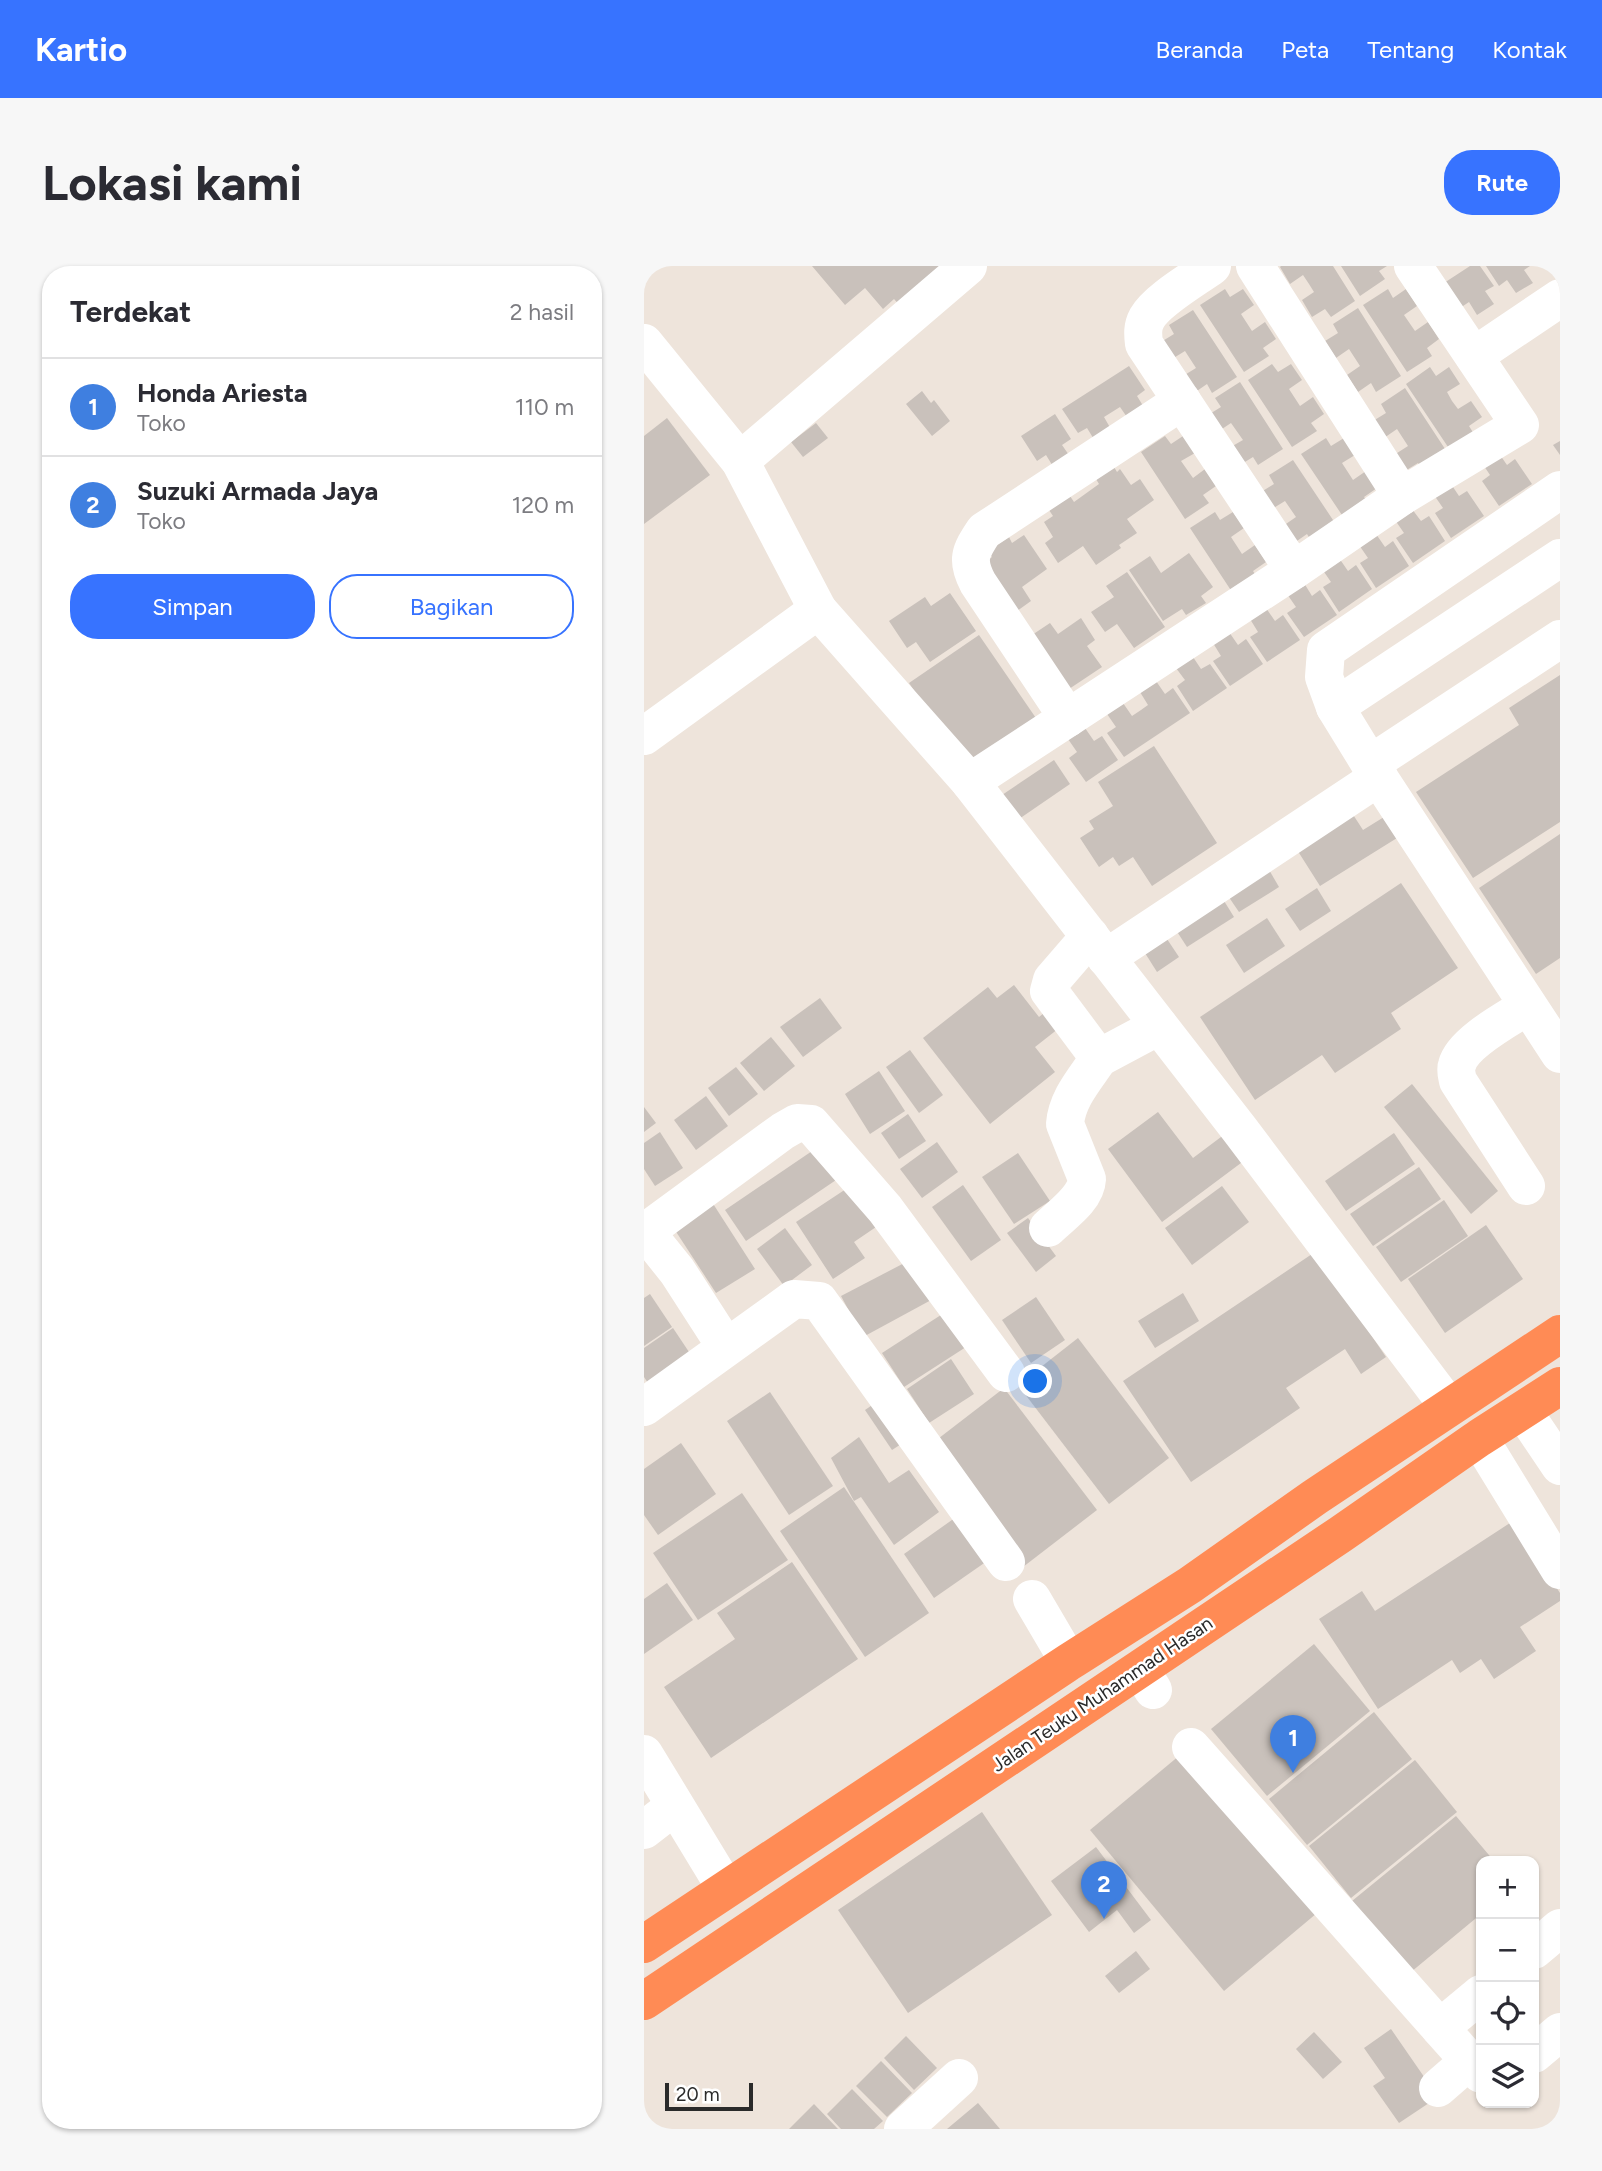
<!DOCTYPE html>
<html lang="id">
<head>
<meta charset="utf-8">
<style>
	:root { --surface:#fff; --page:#f7f7f7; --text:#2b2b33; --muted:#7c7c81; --line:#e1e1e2; --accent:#3773ff }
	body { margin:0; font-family:Figtree,sans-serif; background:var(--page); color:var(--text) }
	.controls { position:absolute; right:21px; bottom:21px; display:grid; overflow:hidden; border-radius:14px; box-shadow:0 2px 5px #0004 }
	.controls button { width:63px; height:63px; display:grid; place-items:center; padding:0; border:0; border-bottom:2px solid var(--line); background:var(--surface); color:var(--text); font:35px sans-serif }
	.scale { position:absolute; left:21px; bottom:18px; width:88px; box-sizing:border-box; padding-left:7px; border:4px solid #2a2a2a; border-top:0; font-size:19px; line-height:24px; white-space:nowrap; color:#2a2a2a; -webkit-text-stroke:5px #fff; paint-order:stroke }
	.you { position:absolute; left:392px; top:1116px; width:24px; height:24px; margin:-18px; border:5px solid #fff; border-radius:50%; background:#1a73e8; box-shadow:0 0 0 10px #1a73e833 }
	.badge { display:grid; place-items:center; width:46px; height:46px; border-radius:50%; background:var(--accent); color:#fff; font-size:23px; font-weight:700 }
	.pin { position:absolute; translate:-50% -58px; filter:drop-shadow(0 2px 4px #0008) }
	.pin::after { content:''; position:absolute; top:37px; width:24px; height:21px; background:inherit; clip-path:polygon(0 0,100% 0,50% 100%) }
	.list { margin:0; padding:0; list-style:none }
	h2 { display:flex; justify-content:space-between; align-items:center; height:91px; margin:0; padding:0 28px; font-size:30px }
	h2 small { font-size:23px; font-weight:400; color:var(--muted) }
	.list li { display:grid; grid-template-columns:46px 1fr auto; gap:21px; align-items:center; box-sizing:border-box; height:98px; padding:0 28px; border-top:2px solid var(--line) }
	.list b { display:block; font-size:26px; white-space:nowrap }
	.list p { margin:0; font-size:23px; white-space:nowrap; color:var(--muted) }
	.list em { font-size:23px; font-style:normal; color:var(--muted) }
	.actions { display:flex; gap:14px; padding:21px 28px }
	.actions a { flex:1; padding:16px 0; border:2px solid var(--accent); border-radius:28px; text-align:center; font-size:24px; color:var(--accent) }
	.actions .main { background:var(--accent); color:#fff }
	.icon { flex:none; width:38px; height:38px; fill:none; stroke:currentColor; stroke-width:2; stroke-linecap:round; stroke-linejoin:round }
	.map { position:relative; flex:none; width:916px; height:1863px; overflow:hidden; border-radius:28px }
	header { display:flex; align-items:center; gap:42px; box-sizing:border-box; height:98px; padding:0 35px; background:var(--accent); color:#fff }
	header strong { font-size:33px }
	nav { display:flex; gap:38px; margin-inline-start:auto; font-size:24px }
	.intro { display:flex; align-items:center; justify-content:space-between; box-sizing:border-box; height:168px; padding:0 42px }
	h1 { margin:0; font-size:49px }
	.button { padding:18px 32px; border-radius:28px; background:var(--accent); color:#fff; font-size:24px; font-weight:700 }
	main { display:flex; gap:42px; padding:0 42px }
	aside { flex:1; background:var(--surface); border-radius:28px; box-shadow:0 2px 5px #0004 }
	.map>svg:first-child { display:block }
</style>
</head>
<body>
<header>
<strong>Kartio</strong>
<nav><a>Beranda</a><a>Peta</a><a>Tentang</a><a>Kontak</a></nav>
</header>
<div class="intro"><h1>Lokasi kami</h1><a class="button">Rute</a></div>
<main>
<aside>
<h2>Terdekat<small>2 hasil</small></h2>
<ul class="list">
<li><span class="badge" style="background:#3f7fe0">1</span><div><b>Honda Ariesta</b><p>Toko</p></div><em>110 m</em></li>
<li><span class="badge" style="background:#3f7fe0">2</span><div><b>Suzuki Armada Jaya</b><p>Toko</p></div><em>120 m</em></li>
</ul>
<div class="actions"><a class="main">Simpan</a><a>Bagikan</a></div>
</aside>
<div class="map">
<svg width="916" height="1863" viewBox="0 0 916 1863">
	<rect width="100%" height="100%" fill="#eee4db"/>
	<g fill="#c9c1bb">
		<polygon points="168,0 303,0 259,43 250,33 239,43 221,22 201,39"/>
		<polygon points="637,0 689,0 711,35 687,51 681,43 668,51 658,34 670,26 665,18 659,9 646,18 636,1"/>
		<polygon points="697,0 743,0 735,5 741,13 716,30"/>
		<polygon points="826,0 836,0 850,20 841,25 850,38 833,49 825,36 816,42 800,17"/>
		<polygon points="842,0 886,0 880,4 889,17 872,27 863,14 855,20"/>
		<polygon points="581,23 586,31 599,23 610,39 597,48 608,65 621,56 632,73 619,82 625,90 600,106 556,39"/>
		<polygon points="744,23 749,32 762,23 773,40 760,49 771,65 784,56 795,73 783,82 788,90 763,106 719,39"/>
		<polygon points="714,42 757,110 732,126 727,117 714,126 703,109 716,100 705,83 692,92 681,75 694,67 689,58"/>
		<polygon points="549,44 593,111 568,127 563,118 550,127 539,110 552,102 541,85 528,93 517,76 530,68 525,59"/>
		<polygon points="628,98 634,106 647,98 658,114 645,123 656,140 669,131 680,148 667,157 673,165 648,181 604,114"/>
		<polygon points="485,100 501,124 493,130 501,143 485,154 476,141 460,151 468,165 451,175 443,162 434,167 418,143"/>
		<polygon points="786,101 792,110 805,101 816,118 803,126 808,135 814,143 827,135 838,151 825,160 830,168 806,184 762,118"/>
		<polygon points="596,116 639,183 614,199 609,191 596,199 585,182 599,174 587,157 575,165 564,149 577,141 571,132"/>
		<polygon points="761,122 805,189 780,205 774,197 761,205 750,189 764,180 753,163 740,172 729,155 742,147 737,138"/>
		<polygon points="278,125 287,137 290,134 306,155 288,170 262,138"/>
		<polygon points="411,148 427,173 418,179 427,192 410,202 402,189 393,195 377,170"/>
		<polygon points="23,152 66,209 0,258 0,170"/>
		<polygon points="172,157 184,172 159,191 147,176"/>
		<polygon points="521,170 527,178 539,170 551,187 537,195 549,212 561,203 572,220 559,229 565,237 541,253 497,186"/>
		<polygon points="682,172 687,180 700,172 711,189 698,197 709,214 722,205 733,222 720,231 726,239 702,255 657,188"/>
		<polygon points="916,175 916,189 909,179"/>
		<polygon points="854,186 863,199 871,193 888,218 855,240 838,215 846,209 838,197"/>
		<polygon points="649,194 693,260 668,276 663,268 650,277 639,260 652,251 641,235 628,243 617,226 630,218 625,209"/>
		<polygon points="470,201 473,206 476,203 487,219 496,213 510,234 483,253 493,267 475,279 477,282 452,299 439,280 414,297 401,277 409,271 400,256 409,250 405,244 426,230 430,236 455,218 452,213"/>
		<polygon points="807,218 815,230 823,225 840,250 807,272 791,247 799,242 790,229"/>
		<polygon points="768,243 777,255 785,250 801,275 769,297 752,272 760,267 751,254"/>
		<polygon points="571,246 576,254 589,246 600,262 587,271 598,288 611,279 622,296 609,305 614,313 590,329 546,262"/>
		<polygon points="732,268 741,281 749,275 765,300 732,322 716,297 724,292 715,279"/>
		<polygon points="380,269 403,303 378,321 387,335 363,352 338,298 348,291 344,285 365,271 368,277"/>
		<polygon points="545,287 569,321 557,330 562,337 542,349 538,343 519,355 485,304 506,290 517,307"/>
		<polygon points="695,292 704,305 712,299 728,323 695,346 679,321 687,316 678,303"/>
		<polygon points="483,306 521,361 490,382 473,358 461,366 447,346 470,331 462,320"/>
		<polygon points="660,317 668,330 676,324 693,349 660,371 643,347 652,341 643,328"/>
		<polygon points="306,327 332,365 286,396 272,376 263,382 245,355 281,331 287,340"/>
		<polygon points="622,342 631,355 639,349 656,374 623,396 606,371 614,366 606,353"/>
		<polygon points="437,352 451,374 443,380 458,401 422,425 385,371 406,357 414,368"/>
		<polygon points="585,366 594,379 602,373 619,398 586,420 569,395 577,390 569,377"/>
		<polygon points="335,369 394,455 323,503 265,417"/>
		<polygon points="549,391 557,403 566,398 583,422 549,445 533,420 541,414 532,402"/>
		<polygon points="916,409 916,556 829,612 772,526 875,459 865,442"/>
		<polygon points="512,415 521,428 529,422 546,447 480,491 463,467 472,461 463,448 479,437 488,450 497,444 504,439 496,426"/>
		<polygon points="441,462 450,475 458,470 474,494 442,516 425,492 433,486 424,473"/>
		<polygon points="510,480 573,577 508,620 489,591 475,600 469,591 455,601 436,572 450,563 445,555 469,540 454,516"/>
		<polygon points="410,494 426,518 375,553 358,529"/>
		<polygon points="706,544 719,564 740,551 753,572 676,620 650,579"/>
		<polygon points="916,568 916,692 892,708 835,622"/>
		<polygon points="624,602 635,621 595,646 582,627"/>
		<polygon points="757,617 814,702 747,747 757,763 691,807 678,789 611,834 556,751"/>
		<polygon points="673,622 687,645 656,665 641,643"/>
		<polygon points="577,630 590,651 543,681 530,661"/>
		<polygon points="623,652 641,680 600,707 582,679"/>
		<polygon points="523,673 535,691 513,706 501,687"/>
		<polygon points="370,719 395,751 406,742 419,759 391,781 411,806 346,858 279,772 344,721 353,732"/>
		<polygon points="176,732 198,762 159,791 136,761"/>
		<polygon points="127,771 151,800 120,825 96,797"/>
		<polygon points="266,784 299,829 275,847 242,801"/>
		<polygon points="92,801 114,828 85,850 64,822"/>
		<polygon points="235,805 261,845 226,868 201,828"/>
		<polygon points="768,818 854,925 827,948 740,841"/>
		<polygon points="62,830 84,860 52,884 30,854"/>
		<polygon points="0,841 12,857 0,866"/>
		<polygon points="514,846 549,892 581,868 601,894 518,956 464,883"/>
		<polygon points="264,848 282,875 255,893 237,867"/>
		<polygon points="16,866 39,902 11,920 0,903 0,877"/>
		<polygon points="750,867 771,898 702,945 681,915"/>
		<polygon points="293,876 314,906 278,932 256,903"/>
		<polygon points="174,881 195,912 102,975 81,944"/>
		<polygon points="374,887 406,935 370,958 338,911"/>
		<polygon points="775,901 797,933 729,980 706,948"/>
		<polygon points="319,919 357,974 327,995 288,941"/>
		<polygon points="578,920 605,956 548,999 521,962"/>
		<polygon points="205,921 232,961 210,976 221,992 189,1013 152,956"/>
		<polygon points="66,933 111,1003 72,1027 27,958"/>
		<polygon points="800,934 824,970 757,1016 732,981"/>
		<polygon points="384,952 412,990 392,1006 363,967"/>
		<polygon points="842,959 879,1013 801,1067 764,1013"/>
		<polygon points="141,962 168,999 140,1020 113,983"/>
		<polygon points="671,986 742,1091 717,1108 701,1083 642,1122 656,1142 547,1216 479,1115"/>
		<polygon points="268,993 289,1033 219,1071 197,1030"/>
		<polygon points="539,1027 555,1055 511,1082 494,1055"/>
		<polygon points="6,1028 28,1061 0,1080 0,1032"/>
		<polygon points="392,1031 421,1074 387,1097 358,1054"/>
		<polygon points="300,1047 322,1081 260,1121 238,1087"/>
		<polygon points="29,1062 53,1098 10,1126 0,1111 0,1082"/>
		<polygon points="434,1072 525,1192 465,1238 374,1119"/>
		<polygon points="307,1093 330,1128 285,1157 263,1123"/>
		<polygon points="360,1122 453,1244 379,1301 286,1179"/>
		<polygon points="126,1126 189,1220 145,1249 83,1155"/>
		<polygon points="237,1133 265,1173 248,1184 221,1144"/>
		<polygon points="215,1171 245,1217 265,1204 295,1246 250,1279 217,1231 210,1235 187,1192"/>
		<polygon points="37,1177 72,1228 14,1269 0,1249 0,1203"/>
		<polygon points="200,1221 285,1347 221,1391 136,1265"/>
		<polygon points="98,1227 144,1294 54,1354 9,1287"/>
		<polygon points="315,1249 346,1293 290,1332 260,1288"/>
		<polygon points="869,1255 916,1327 916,1335 876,1361 892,1385 850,1413 837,1393 816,1407 808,1394 734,1443 675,1353 718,1325 731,1345"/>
		<polygon points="148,1296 214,1393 67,1492 20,1421 91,1373 73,1347"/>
		<polygon points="23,1317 49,1354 0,1388 0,1333"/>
		<polygon points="670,1378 726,1445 623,1530 567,1463"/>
		<polygon points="730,1446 768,1493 663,1579 625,1533"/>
		<polygon points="536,1489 673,1647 580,1725 446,1564"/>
		<polygon points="771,1494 813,1546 707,1632 665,1580"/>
		<polygon points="338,1546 408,1649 264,1747 194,1644"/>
		<polygon points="812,1550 850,1595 837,1595 837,1648 767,1706 708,1635"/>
		<polygon points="452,1581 507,1654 490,1667 473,1644 445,1666 407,1615"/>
		<polygon points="492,1685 506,1703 475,1727 461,1710"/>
		<polygon points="747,1763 794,1831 755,1857 729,1820 741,1812 720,1782"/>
		<polygon points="670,1766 698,1796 679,1813 652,1783"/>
		<polygon points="262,1770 293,1802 270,1824 240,1792"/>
		<polygon points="237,1795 268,1827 243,1851 212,1820"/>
		<polygon points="208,1823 239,1855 230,1863 197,1863 183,1848"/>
		<polygon points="334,1837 356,1863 303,1863"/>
		<polygon points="170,1838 194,1863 145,1863"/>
	</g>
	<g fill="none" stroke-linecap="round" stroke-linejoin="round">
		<g stroke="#fff" stroke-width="38">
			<path d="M568,0c-18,13 -55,34 -65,52 -5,9 -4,17 -3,26l150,226"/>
			<polyline points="611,0 758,230"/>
			<polyline points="0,77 96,195 174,344 326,516 596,864 805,1141"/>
			<polyline points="830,90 916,32"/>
			<polyline points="96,195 324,0"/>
			<polyline points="916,224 682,384 680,411 691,441 726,498 916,788"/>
			<polyline points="691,441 916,292"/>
			<path d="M424,452l-90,-135c-12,-23 -8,-31 6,-52l198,-130"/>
			<polyline points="0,470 174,344"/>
			<polyline points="726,498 916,373"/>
			<polyline points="326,516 650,304 758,230 876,159 769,0"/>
			<polyline points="446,670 408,714 405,725 455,792 515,760"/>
			<polyline points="462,692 735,511"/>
			<path d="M882,920l-68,-105c-1,-5 -3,-11 -1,-16 6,-23 51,-46 71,-59"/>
			<path d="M404,962c13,-13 38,-29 39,-49l-22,-55c2,-26 21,-46 34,-66"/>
			<polyline points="0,964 33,1005 82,1081"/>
			<polyline points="1,966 139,865 153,857 167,858 241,943 362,1107"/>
			<polyline points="0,1141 150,1033 175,1035 362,1296"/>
			<polyline points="879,1145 916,1200"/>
			<polyline points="835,1172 916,1304"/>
			<polyline points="388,1333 425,1396"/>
			<polyline points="496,1403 509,1424"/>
			<polyline points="547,1481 796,1762"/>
			<polyline points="0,1488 82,1623"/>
			<polyline points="0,1564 31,1540"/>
			<polyline points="890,1684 916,1662"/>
			<polyline points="837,1728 796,1762 837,1808"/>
			<polyline points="890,1788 916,1766"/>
			<polyline points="794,1822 825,1795"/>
			<polyline points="259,1863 315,1812"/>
		</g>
		<g stroke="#ff8b55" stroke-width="38">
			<polyline points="0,1678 425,1396 546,1319 671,1231 916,1068"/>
			<polyline points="0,1735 697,1268 835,1172 916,1120"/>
		</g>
	</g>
	<g text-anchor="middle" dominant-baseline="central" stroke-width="5" stroke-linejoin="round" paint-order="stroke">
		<g font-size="19" fill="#2a2a2a" stroke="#fff">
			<text transform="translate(458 1428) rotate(-34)">Jalan Teuku Muhammad Hasan</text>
		</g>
	</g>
</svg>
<div class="controls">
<button>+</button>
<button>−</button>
<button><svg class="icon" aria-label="locate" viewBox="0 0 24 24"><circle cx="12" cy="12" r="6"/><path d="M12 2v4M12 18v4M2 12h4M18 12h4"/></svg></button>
<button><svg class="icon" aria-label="layers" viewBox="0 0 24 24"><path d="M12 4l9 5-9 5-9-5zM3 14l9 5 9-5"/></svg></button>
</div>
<div class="scale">20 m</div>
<div class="you"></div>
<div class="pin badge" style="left:649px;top:1507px;background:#3f7fe0">1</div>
<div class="pin badge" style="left:460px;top:1653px;background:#3f7fe0">2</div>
</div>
</main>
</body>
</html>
